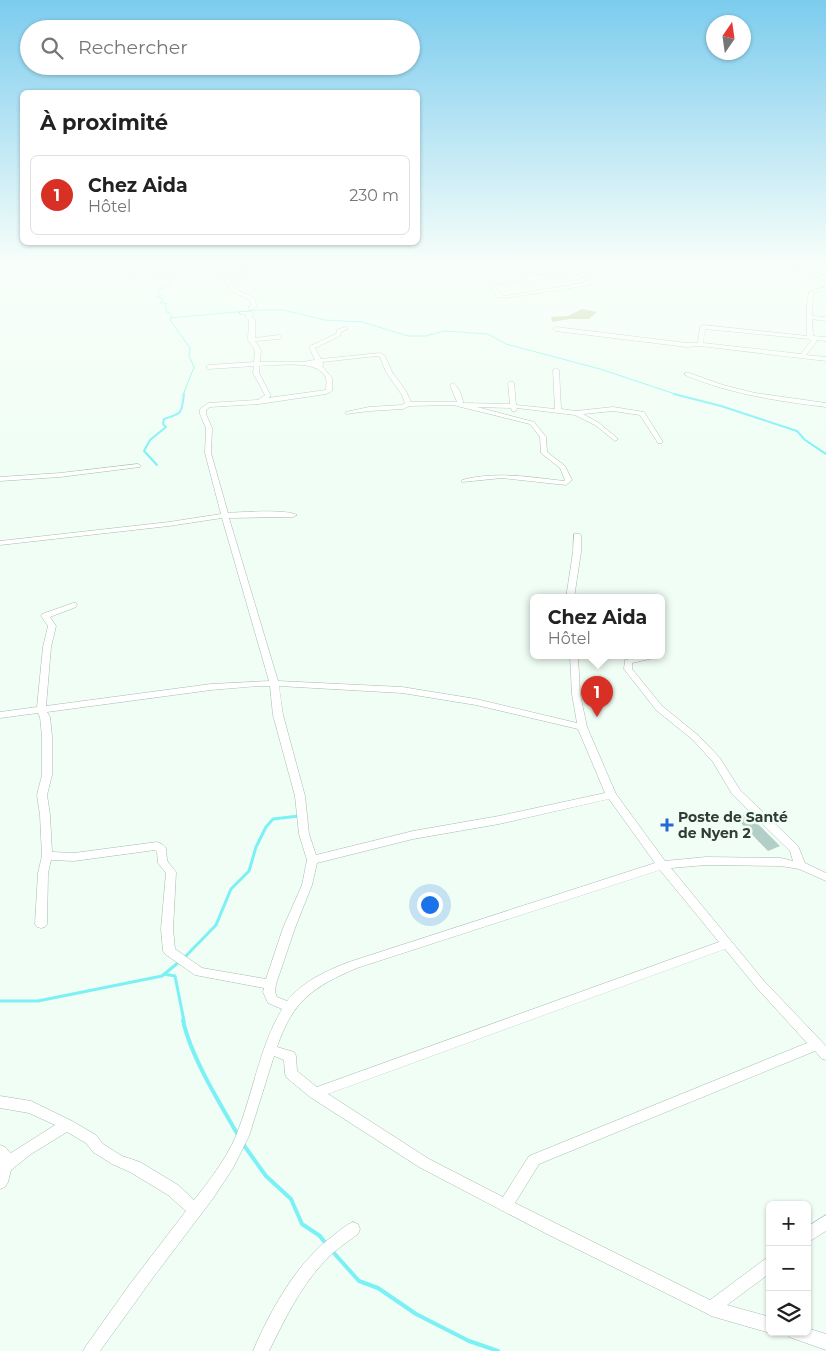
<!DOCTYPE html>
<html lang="fr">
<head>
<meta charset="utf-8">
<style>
	:root { --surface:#fff; --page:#f6f6f6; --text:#222; --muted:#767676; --line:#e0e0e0; --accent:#d93025 }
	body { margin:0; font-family:Montserrat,sans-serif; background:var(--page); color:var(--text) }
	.controls { position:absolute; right:15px; bottom:15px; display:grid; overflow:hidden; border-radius:8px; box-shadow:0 1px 4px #0004 }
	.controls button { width:45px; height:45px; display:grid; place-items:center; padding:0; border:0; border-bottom:1px solid var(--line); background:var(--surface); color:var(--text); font:25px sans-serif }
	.compass { position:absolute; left:706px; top:15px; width:45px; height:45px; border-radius:50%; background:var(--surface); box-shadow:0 1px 4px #0004; rotate:13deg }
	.you { position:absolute; left:429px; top:904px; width:18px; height:18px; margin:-12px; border:4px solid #fff; border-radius:50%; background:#1a73e8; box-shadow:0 0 0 8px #1a73e833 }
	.badge { display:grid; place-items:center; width:32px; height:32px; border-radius:50%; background:var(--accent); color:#fff; font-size:16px; font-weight:700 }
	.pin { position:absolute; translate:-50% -41px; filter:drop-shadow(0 1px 2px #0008) }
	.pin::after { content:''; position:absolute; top:26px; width:18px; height:15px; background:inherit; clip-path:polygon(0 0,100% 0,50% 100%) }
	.popup { position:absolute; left:530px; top:594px; width:135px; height:65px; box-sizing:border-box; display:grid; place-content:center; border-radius:8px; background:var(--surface); filter:drop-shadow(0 1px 4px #0005); font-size:16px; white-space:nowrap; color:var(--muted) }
	.popup b { font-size:19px; color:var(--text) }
	.popup::after { content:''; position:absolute; left:50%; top:100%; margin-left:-10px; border:10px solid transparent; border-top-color:var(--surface) }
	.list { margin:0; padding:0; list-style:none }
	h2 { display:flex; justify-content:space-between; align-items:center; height:65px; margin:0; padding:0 20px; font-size:21px }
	h2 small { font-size:16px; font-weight:400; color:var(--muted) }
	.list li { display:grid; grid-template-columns:32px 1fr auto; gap:15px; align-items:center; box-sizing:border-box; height:80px; margin:0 10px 10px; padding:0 10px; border:1px solid var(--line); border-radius:8px }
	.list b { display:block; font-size:19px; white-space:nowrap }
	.list p { margin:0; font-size:16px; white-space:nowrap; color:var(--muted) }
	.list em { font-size:16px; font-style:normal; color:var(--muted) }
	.icon { flex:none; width:28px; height:28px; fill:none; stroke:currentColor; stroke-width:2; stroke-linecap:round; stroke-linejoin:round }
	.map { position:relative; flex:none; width:826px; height:1351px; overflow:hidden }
	.search { position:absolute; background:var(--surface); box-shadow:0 1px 4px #0004; left:20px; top:20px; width:400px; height:55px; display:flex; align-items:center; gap:12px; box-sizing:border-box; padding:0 18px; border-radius:28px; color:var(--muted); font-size:19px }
	.panel { position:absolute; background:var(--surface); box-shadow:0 1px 4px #0004; left:20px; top:90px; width:400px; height:155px; border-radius:8px }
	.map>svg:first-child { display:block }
</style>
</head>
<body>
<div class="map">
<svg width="826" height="1351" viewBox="0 0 826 1351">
	<rect width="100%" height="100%" fill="#f0fef5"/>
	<polygon fill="#c1cc9c" points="582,309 597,312 589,319 569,319 552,322 551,317 568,316"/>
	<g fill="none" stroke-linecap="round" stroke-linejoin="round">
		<g stroke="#7bf1f6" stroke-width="1">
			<polyline points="112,267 124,272 135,273 145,270 169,277 172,283 159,291 158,293 161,295 157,297 164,299 160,303 167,303 165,307 167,309 166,312 170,313 172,317 170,320 190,348 189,356 194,367 183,395"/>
			<polyline points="170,318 258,310 283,310 325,320 362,322 408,336 426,336 444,331 488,334 506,344 600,369 678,395"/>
		</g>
		<g stroke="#7bf1f6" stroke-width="2">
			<polyline points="674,394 721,406 797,431 805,440 826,454"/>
			<path d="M157,465l-13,-14 6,-11 16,-13 -3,-3 1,-5c20,-6 17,-6 20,-25"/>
		</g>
		<g stroke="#7bf1f6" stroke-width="3">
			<polyline points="184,958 216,925 231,889 249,871 256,847 266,827 273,819 299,816"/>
			<polyline points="164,974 175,976 184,1021"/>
			<polyline points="0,1001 38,1001 162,976 179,962"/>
		</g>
		<g stroke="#7bf1f6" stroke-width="4">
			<path d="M183,1020c7,35 37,84 55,115"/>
			<polyline points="243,1144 266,1176 291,1199 302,1224 320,1236 326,1244"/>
			<polyline points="333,1252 359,1281 378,1288 416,1314 469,1341 498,1351"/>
		</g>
	</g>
	<polygon fill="#b2cec7" points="748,814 780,846 768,851 736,818"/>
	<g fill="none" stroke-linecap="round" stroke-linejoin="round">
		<g stroke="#a5bcae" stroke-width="1">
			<g id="street">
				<polygon points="259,267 269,267 228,278 235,289 254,298 257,306 251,310 248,308 251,306 250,300 231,291 223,277"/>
				<path d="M560,267h6l6,4 24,-4h15l-36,7 15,9v2l-85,13 -7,-1 -8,-11 34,-6 10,-7 -1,-3 2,-1 4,4 -5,4 32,-5zM570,274l14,9 -79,13 -3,-1 -7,-8z"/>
				<polygon points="706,267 711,267 713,273 709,273"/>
				<polygon points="792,267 800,267 826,277 826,280"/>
				<path d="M826,287v3l-13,3 -1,23 14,1v4l-14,-2 1,17 13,1v4l-10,-1 1,1 -11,14 20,2v4l-126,-15 -13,1 -131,-16 -3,-2 3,-2 131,16h11l2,-16 3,-2 104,11v-33l2,-11zM705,329l104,10 2,2 -10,13 -98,-11z"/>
				<path d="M240,312h11l3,2 -3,3 4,2v19l24,-3 3,2 -3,2 -24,2 6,9 -1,12h46l1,-1 8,-1 -6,-13 1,-1 26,-12 1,-4 8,-3 3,2 -7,3 -1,4 -25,12 6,11 59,-6 5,3 7,16 14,19 5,11h46l-7,-17 3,-2c5,3 10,14 10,20l47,1 -2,-21 3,-2 3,2 2,22 39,4 -2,-39 3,-2 3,2 2,39 15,2 37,-4 31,5 19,30 -1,1h-4l-18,-28 -27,-4 -30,3 16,9 18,15v2l-2,1 -20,-16 -20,-10 -58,-7 -1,3h-4l-1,-3 -34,-1 57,15 12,15 1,15 18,14 7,14 -6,5 -64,-7 -40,4v-2c34,-9 67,-3 102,1l1,-1 -5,-12 -19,-15 -1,-16 -10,-13 -77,-19 -44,1 -6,3 -34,2 -23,3v-2l23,-5 33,-2 3,-2 -3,-8 -16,-23 -6,-15 -3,-1 -55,6 2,3 -2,1 10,12v13l-6,3 -67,10 -49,3 -4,3v4l6,14 -1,25 17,60c13,-1 59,-4 69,2l-4,2 -64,1 49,163 124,6 74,12 101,24 -5,-29 -2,-38h8l2,38 7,33 29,67 49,67 41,-4 75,1 12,3 -3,-10 -58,-57 -19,-32 -20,-22 -37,-30 -32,-41 1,-9 17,-4h13l-1,2 -22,5v6l30,37 37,30 21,22 20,32 58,56 7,17 21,10v8l-27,-12 -18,-3 -75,-1 -35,3 93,113 62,65v14l-4,-1 -7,-8 -276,113 -24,39 195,97 55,-41 5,-2v16l-43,32 43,12v15h1l-1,1 -59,-17 -5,-3 -159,-79 -128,-67 -109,-70 -23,-19 -2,-4 -1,-14 -10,-4 -25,80 -16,32 -19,29 -62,82 -52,72h-17l3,-5 44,-62 56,-73 -18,-16 -38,-23 -18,-8 -19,-12 -7,-9 -19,-11 -36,22 -20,16 -3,12 -3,5 -5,2v-44l5,2 6,6 44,-28 -26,-12 -29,-5v-12l31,5 41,20 24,14 7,9 19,12 18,6 38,23 16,15c16,-20 32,-41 42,-64 17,-42 23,-88 46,-127l-14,-6 -5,-11 1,-4 -69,-13 -30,-21 -2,-3 -2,-22 5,-56 -8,-10 -1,-11 -2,-2 -81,11 -23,-1 -3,13 -1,51 -2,3 -4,1 -4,-1 -2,-3 3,-51 4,-17 -2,-41 -3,-20 5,-20v-39l-2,-19 -2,-4 -38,5v-6l37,-5 6,-60 5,-21 -7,-10 1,-2 31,-11h3l1,2 -1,2 -26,10 6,9 -5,21 -5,59 165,-22 58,-3 -47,-163 -53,8 -169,19v-4l169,-19 52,-8 -16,-61 1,-25 -6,-14v-5l8,-6 50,-3 7,-5 -12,-22 1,-7 -45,3 -3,-2 3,-2 45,-3 1,-12 -7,-10 1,-20 -4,-3 2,-2 -7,-1zM273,365c15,0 46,-4 53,13 1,3 0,9 0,12l-58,8 3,-2 -12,-23v-7zM258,686h12l3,29 22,81 4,38 8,26 -5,25 -19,43 -17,51 -64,-11 -27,-19 -2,-20 3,-57c-2,-3 -6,-7 -8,-10 -4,-10 3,-15 -11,-20l-83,11 -22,-1 -2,-37 -3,-20 5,-20v-39l-2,-19 -3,-5 164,-22zM279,686l123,7 74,12 102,24 27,64 -106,23 -86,15 -97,24 -7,-21 -4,-38 -22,-81zM609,799l46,64 -306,99c-23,9 -46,19 -62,39l-10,-4 -2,-5 1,-8 19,-56 17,-43 5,-22 96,-24 86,-15zM660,870l59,72 -402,145 -20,-16 -1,-15 -2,-4 -17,-5c16,-47 36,-60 80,-79zM725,949l31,38 51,56 -278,113 -26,41 -74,-38 -101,-65z"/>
				<path d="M685,373h4l34,12 32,8 71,10v4c-49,-6 -96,-13 -141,-32z"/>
				<polygon points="138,464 141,466 140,467 60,477 0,481 0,477 60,473"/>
				<polygon points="574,534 580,534 581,536 581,552 574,598 566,598 573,552"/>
				<polygon points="826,1215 826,1231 807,1243 807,1227"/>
				<path d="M353,1222l5,2 2,5 -2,5c-12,9 -26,18 -36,30 -23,25 -38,57 -53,87h-16c18,-42 44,-89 81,-116 6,-5 12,-10 19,-13z"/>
				<polygon points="807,1328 826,1334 826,1350 789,1337 786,1332 807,1332"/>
			</g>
		</g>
		<use href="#street" fill="#fff" fill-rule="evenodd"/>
	</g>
	<linearGradient id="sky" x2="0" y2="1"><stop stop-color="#7cccee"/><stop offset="0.58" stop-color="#f8fffa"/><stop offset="1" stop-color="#f8fffa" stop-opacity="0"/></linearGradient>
	<rect width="826" height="457" fill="url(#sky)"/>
	<path fill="#2669d5" stroke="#f0fef5" stroke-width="2" d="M664.5 817.5h5v5h5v5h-5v5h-5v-5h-5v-5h5z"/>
	<g text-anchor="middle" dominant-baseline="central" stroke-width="5" stroke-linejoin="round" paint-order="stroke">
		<g font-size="14" font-weight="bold" fill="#323b36" stroke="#f0fef5" text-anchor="start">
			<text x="678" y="817">Poste de Santé<tspan x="678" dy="16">de Nyen 2</tspan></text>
		</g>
	</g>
</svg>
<div class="controls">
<button>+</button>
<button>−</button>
<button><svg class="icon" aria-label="layers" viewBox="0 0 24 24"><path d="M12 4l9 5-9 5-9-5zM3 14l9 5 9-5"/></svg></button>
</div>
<svg class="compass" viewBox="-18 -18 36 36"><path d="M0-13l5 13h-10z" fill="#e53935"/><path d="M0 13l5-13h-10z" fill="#767676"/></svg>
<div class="you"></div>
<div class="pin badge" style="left:597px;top:717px">1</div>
<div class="popup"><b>Chez Aida</b>Hôtel</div>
<div class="search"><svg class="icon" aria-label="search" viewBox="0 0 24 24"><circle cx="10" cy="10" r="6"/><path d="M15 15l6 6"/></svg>Rechercher</div>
<section class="panel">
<h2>À proximité<small></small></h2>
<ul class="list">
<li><span class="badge">1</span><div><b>Chez Aida</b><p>Hôtel</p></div><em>230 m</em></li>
</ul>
</section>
</div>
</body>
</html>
